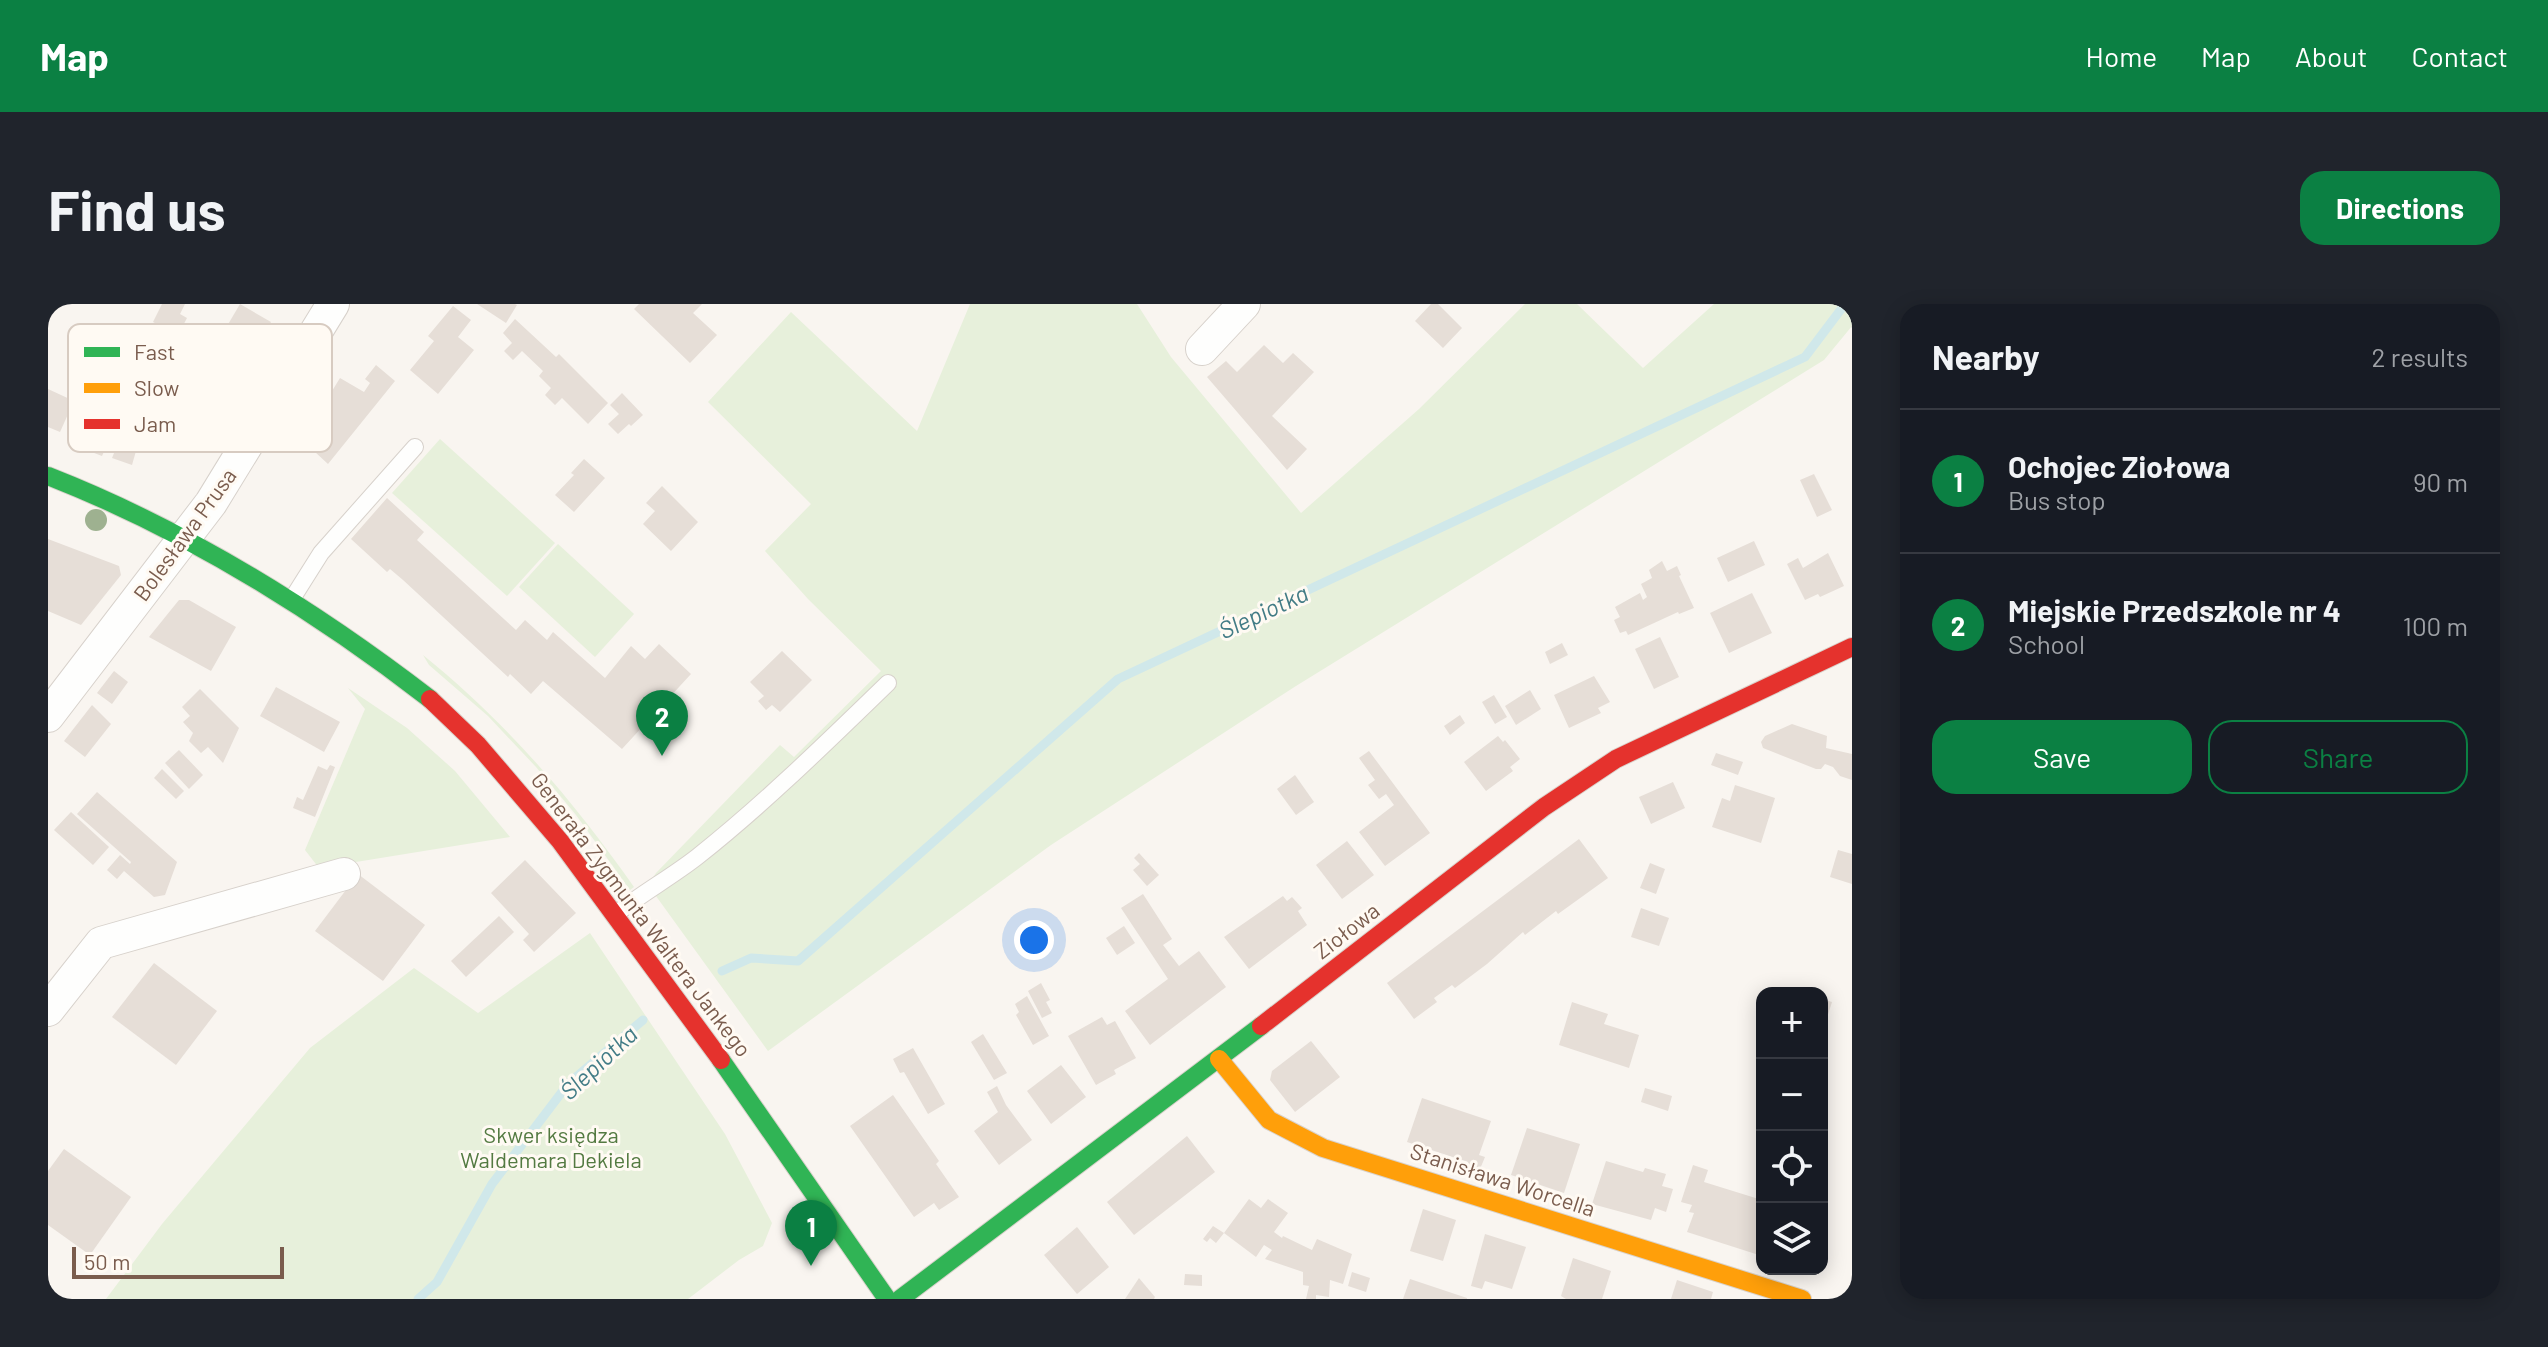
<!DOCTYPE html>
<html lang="en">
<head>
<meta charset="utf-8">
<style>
	:root { --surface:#171b24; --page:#20242c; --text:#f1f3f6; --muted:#9ea1a6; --line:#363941; --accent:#0b8043 }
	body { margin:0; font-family:Barlow,sans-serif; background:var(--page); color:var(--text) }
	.controls { position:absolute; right:24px; bottom:24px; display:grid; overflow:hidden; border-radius:16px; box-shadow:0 4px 20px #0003 }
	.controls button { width:72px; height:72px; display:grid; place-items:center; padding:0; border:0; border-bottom:2px solid var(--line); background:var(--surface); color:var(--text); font:40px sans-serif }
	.scale { position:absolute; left:24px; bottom:20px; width:212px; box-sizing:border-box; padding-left:8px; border:4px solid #7a5c4d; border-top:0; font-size:22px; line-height:28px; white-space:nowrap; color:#7a5c4d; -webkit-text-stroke:6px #fffaf3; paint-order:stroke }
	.you { position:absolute; left:986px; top:636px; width:28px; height:28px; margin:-20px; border:6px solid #fff; border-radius:50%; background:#1a73e8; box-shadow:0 0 0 12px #1a73e833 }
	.badge { display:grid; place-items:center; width:52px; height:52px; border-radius:50%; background:var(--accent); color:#fff; font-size:26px; font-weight:700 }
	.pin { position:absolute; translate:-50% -66px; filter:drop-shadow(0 2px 4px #0008) }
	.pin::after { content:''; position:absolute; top:42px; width:28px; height:24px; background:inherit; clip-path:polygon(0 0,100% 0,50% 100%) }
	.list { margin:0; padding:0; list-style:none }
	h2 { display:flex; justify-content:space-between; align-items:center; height:104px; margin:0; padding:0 32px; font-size:34px }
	h2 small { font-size:26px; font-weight:400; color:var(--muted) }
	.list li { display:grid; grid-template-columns:52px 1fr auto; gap:24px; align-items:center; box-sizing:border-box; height:144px; padding:0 32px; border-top:2px solid var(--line) }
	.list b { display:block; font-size:30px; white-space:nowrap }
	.list p { margin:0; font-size:26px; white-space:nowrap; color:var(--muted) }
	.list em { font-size:26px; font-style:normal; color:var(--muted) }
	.actions { display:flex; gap:16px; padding:24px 32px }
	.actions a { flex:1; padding:18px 0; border:2px solid var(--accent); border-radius:24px; text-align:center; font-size:28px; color:var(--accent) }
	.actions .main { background:var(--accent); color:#fff }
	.icon { flex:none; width:44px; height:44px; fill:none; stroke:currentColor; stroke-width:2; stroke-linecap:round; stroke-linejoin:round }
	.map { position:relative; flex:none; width:1804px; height:995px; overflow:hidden; border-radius:24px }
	header { display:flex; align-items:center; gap:48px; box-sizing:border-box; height:112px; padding:0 40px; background:var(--accent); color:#fff }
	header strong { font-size:38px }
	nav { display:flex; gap:44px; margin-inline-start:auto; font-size:28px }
	.intro { display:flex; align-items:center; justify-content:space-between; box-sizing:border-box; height:192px; padding:0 48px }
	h1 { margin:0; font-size:56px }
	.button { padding:20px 36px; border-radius:24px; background:var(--accent); color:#fff; font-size:28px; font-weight:700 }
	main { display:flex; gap:48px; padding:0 48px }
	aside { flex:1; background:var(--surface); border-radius:24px; box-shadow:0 4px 20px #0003 }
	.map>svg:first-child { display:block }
</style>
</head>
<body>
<header>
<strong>Map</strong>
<nav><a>Home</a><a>Map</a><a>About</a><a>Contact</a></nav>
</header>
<div class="intro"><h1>Find us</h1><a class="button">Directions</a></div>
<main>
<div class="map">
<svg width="1804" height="995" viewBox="0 0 1804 995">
	<rect width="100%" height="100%" fill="#f9f5f0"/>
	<g fill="#e7f0db">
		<polygon points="922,0 1089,0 1123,53 1253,209 1371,105 1477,0 1529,0 1595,64 1666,0 1804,0 1804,22 1776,56 1248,382 1003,541 720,747 600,581 608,569 732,441 746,453 833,367 760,295 717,247 763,200 660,98 743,8 869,127"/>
		<polygon points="392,135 507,239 459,292 344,189"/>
		<polygon points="510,240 586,310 547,353 471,283"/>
		<path d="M375,351c83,67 150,145 211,232l-4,3 -54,-75 -40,-48 -48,-51 -59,-51z"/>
		<polygon points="300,384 359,424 407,467 462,533 271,564 257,546 317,405"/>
		<polygon points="542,629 677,830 724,919 715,942 691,956 640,995 58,995 114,920 262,744 366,664 430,709"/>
	</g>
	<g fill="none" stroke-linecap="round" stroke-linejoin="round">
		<g stroke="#d0e8ea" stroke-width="9">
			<polyline points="674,667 703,654 750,657 1070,375 1757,53 1797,0"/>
			<polyline points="370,995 389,978 444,880 520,780 595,716"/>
		</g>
	</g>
	<g fill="#e6ded7">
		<polygon points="114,0 137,0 132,10 139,14 130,31 105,18"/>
		<polygon points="192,0 223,18 204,52 172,34"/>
		<polygon points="429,0 467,0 469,1 458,19"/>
		<polygon points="591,0 654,0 645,9 669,31 642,59 586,5"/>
		<polygon points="1383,0 1390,0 1414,24 1395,44 1367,17"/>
		<polygon points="405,2 423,16 410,33 426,46 390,90 362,66 386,37 380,32"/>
		<polygon points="467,15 508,53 511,50 560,99 540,120 514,94 507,101 497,91 503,84 491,72 495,67 474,47 465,56 456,47 464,39 455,29"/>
		<polygon points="1216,41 1235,59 1245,49 1266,68 1224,112 1259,145 1239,166 1159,73 1178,57 1189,68"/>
		<polygon points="328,61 347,77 280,160 254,136 292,74 316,88 322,79 317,75"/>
		<polygon points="0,85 26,97 12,128 0,123"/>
		<polygon points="574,89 595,111 583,122 581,120 570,130 560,120 571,110 562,101"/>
		<polygon points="43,119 65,128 54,152 33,144"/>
		<polygon points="73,132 90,140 84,161 64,154"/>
		<polygon points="536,155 557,174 526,208 507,191 526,171 523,169"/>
		<polygon points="1766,170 1784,206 1769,213 1752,176"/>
		<polygon points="614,182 650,218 623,247 595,220 607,207 598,199"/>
		<polygon points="339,194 376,228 369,236 468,326 477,316 499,336 505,328 557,374 583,342 597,355 611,340 643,370 574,445 495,377 483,390 462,370 460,373 355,276 342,265 339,268 303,235"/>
		<polygon points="0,235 71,262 73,271 33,321 0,307"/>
		<polygon points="1706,237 1717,261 1680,278 1669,254"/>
		<polygon points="1780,249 1796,282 1772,293 1770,290 1757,296 1739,260 1750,254 1755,264"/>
		<polygon points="1614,257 1619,267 1629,262 1633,271 1631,272 1646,304 1631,310 1630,308 1580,331 1578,327 1572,329 1566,316 1572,313 1567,303 1592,289 1595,296 1599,293 1593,280 1604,274 1601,266"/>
		<polygon points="1704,289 1724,329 1681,349 1662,309"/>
		<polygon points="131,296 141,296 188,323 163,367 101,333"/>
		<polygon points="1612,333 1631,373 1606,385 1587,345"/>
		<polygon points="1514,339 1520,351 1502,360 1497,348"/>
		<polygon points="734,347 764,376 732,408 724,401 718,406 710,397 716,392 702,378"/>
		<polygon points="66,367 80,378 64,400 49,389"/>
		<polygon points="1546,372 1562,398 1550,404 1553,409 1521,424 1506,391"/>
		<polygon points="228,383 292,418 276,448 212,412"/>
		<polygon points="152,385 191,424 175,459 160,443 153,449 141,437 145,429 135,418 142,412 134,403"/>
		<polygon points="1482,386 1493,405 1468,421 1457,402"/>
		<polygon points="1446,391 1459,413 1447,420 1434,398"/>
		<polygon points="44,401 63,420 37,453 16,437"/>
		<polygon points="1412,411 1417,419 1402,431 1396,422"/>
		<polygon points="1744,420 1779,432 1778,444 1804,450 1804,476 1792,472 1785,463 1777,460 1773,465 1768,465 1715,444 1713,438 1717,432"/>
		<polygon points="1450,432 1455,438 1457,436 1472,455 1462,463 1465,467 1438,487 1416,458"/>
		<polygon points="131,446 155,471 141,485 117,459"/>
		<polygon points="1321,447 1382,529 1337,562 1311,528 1346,501 1338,490 1331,495 1320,481 1327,476 1311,454"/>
		<polygon points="1668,449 1695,458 1690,471 1663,461"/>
		<polygon points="282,461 287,463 267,513 245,504 249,493 255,496 270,462 279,466"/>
		<polygon points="114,465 136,487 128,495 106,474"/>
		<polygon points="1247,471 1266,498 1248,511 1229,485"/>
		<polygon points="1625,478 1637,504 1603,520 1591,493"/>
		<polygon points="1687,481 1727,494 1713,539 1664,523 1674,494 1682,497"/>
		<polygon points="49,488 129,558 117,591 106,593 76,567 69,575 59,566 72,551 82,560 83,558 29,510"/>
		<polygon points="23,508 61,543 45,561 6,526"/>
		<polygon points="1531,535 1560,574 1510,610 1508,607 1477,631 1475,628 1439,660 1407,684 1404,681 1386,694 1389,698 1366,715 1339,679"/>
		<polygon points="1299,537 1326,571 1294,595 1268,561"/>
		<polygon points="1790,546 1804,550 1804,580 1782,573"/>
		<polygon points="1091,549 1111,571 1099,582 1085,566 1092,560 1086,554"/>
		<polygon points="477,556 528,609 486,648 475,636 481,630 443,589"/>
		<polygon points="1602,559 1617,565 1608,590 1592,584"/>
		<polygon points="310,570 377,621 335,677 267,627"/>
		<polygon points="1095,590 1124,635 1115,641 1131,662 1151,647 1178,683 1102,741 1077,707 1120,675 1073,604"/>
		<polygon points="1235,592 1239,597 1244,593 1254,604 1250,607 1259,621 1201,665 1176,633"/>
		<polygon points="1593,604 1621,614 1611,642 1583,633"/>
		<polygon points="451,612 466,628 418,673 403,657"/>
		<polygon points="1076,622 1087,639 1069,651 1058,634"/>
		<polygon points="106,659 169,707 128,761 64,713"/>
		<polygon points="993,679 1002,696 998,698 1004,709 994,714 980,687"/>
		<polygon points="979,692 1001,732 985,741 968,711 971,708 967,700"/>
		<polygon points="1774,695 1784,698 1777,720 1774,719"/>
		<polygon points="1524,698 1560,710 1556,720 1591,731 1581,764 1511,741"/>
		<polygon points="1054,713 1059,721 1067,717 1088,754 1066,766 1068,770 1048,781 1020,732"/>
		<polygon points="935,730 959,769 946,776 923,738"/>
		<polygon points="1263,737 1292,773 1247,808 1222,776 1224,767"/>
		<polygon points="865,744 897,800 880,810 856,768 852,769 845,755"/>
		<polygon points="1013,761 1038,793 1003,820 979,787"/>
		<polygon points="949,782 958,801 984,836 951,861 926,827 950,808 939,788"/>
		<polygon points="1597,784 1624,792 1620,807 1593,798"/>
		<polygon points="845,791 891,857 888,860 911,893 891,906 886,899 866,913 802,822"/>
		<polygon points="1374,794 1443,817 1431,851 1437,853 1432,865 1419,861 1420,858 1359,838"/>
		<polygon points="1479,824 1532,840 1516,889 1463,871"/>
		<polygon points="1139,832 1167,868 1086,931 1059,898"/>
		<polygon points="16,845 83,893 42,951 0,921 0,867"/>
		<polygon points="1558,857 1595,868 1597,864 1618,870 1614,882 1625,885 1618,908 1607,904 1603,916 1544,900"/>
		<polygon points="1645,861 1660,866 1656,878 1714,896 1714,952 1639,928 1646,909 1641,908 1644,901 1633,898"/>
		<polygon points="1201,895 1213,904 1220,895 1240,909 1226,928 1234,934 1235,932 1264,946 1269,935 1304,950 1295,980 1282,976 1281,993 1268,991 1268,995 1258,995 1261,982 1255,981 1255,968 1217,955 1224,946 1216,941 1208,953 1176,929"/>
		<polygon points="1375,905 1408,916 1395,957 1362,947"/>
		<polygon points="1165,922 1176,929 1168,939 1162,934 1159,938 1155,935"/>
		<polygon points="1029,923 1061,963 1029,990 996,951"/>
		<polygon points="1437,930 1478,943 1464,985 1437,977 1434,985 1423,982"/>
		<polygon points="1525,954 1563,967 1554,995 1518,995 1513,992"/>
		<polygon points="1304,968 1322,974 1318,988 1300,982"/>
		<polygon points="1137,970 1154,971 1154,982 1136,981"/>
		<polygon points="1091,974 1107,993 1106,995 1077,995"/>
		<polygon points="1362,975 1419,994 1419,995 1355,995"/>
		<polygon points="1629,976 1665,988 1663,995 1623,995"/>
	</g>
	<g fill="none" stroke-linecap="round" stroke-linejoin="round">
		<g stroke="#d7d1cb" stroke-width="18">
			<g id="lane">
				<polyline points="244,295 273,249 367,143"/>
				<path d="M568,610c26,-21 54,-36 81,-57 67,-53 129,-114 191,-174"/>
			</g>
		</g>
		<g stroke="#d7d1cb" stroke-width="34">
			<g id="street">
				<polyline points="1154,45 1196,0"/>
				<polyline points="0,412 163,199 285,0"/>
				<polyline points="0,706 53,639 296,570"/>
			</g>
		</g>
		<g stroke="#d9d2cb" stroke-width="20">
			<g id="fast">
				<path d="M0,172c138,54 265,133 382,223"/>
				<polyline points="673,756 839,995"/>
				<polyline points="852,995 1213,722"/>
			</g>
		</g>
		<g stroke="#d9d2cb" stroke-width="20">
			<polyline id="slow" points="1171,755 1221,816 1275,844 1754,995"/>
		</g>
		<g stroke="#d9d2cb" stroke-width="20">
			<g id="jam">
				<polyline points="382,395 430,441 512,537 673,756"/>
				<polyline points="1213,722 1496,503 1568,455 1804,343"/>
			</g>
		</g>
		<use href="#lane" stroke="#fefefd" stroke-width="16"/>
		<use href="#street" stroke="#fefefd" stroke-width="32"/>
		<use href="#fast" stroke="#30b455" stroke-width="18"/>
		<use href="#slow" stroke="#ff9f0a" stroke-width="18"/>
		<use href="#jam" stroke="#e5322d" stroke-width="18"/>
	</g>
	<circle fill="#9eb190" cx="48" cy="216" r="11"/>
	<g text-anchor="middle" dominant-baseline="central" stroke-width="6" stroke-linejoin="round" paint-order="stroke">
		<g font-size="22" fill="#7a5c4d" stroke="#fffaf3">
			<text transform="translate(136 230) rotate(-54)">Bolesława Prusa</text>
			<text transform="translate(594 610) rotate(53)">Generała Zygmunta Waltera Jankego</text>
			<text transform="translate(1298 626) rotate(-38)">Ziołowa</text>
			<text transform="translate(1455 875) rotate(18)">Stanisława Worcella</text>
		</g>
		<g font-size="22" fill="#537a41" stroke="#fffaf3">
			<text x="503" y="830">Skwer księdza<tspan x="503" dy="25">Waldemara Dekiela</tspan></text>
		</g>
		<g font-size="24" font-style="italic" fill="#437c86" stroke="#fffaf3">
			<text transform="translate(1215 307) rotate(-25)">Ślepiotka</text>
			<text transform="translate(550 758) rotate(-43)">Ślepiotka</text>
		</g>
	</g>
	<rect x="20" y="20" width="264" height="128" rx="12" fill="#fffaf3" stroke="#d7cbc1" stroke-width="2"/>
	<rect x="36" y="43" width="36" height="10" fill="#30b455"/>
	<rect x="36" y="79" width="36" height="10" fill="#ff9f0a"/>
	<rect x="36" y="115" width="36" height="10" fill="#e5322d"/>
	<g font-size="22" fill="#7a5c4d">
		<text x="86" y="56">Fast</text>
		<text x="86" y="92">Slow</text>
		<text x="86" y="128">Jam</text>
	</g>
</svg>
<div class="controls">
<button>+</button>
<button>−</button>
<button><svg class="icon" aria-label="locate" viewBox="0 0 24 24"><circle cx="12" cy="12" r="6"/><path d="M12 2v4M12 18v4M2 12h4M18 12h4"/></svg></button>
<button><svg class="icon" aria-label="layers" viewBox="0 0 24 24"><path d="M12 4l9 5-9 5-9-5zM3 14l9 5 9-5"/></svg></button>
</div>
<div class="scale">50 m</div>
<div class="you"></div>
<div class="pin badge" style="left:763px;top:962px">1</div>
<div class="pin badge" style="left:614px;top:452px">2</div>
</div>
<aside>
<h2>Nearby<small>2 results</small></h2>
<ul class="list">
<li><span class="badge">1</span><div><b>Ochojec Ziołowa</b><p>Bus stop</p></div><em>90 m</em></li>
<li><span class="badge">2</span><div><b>Miejskie Przedszkole nr 4</b><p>School</p></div><em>100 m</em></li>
</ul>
<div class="actions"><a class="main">Save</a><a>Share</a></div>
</aside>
</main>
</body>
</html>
